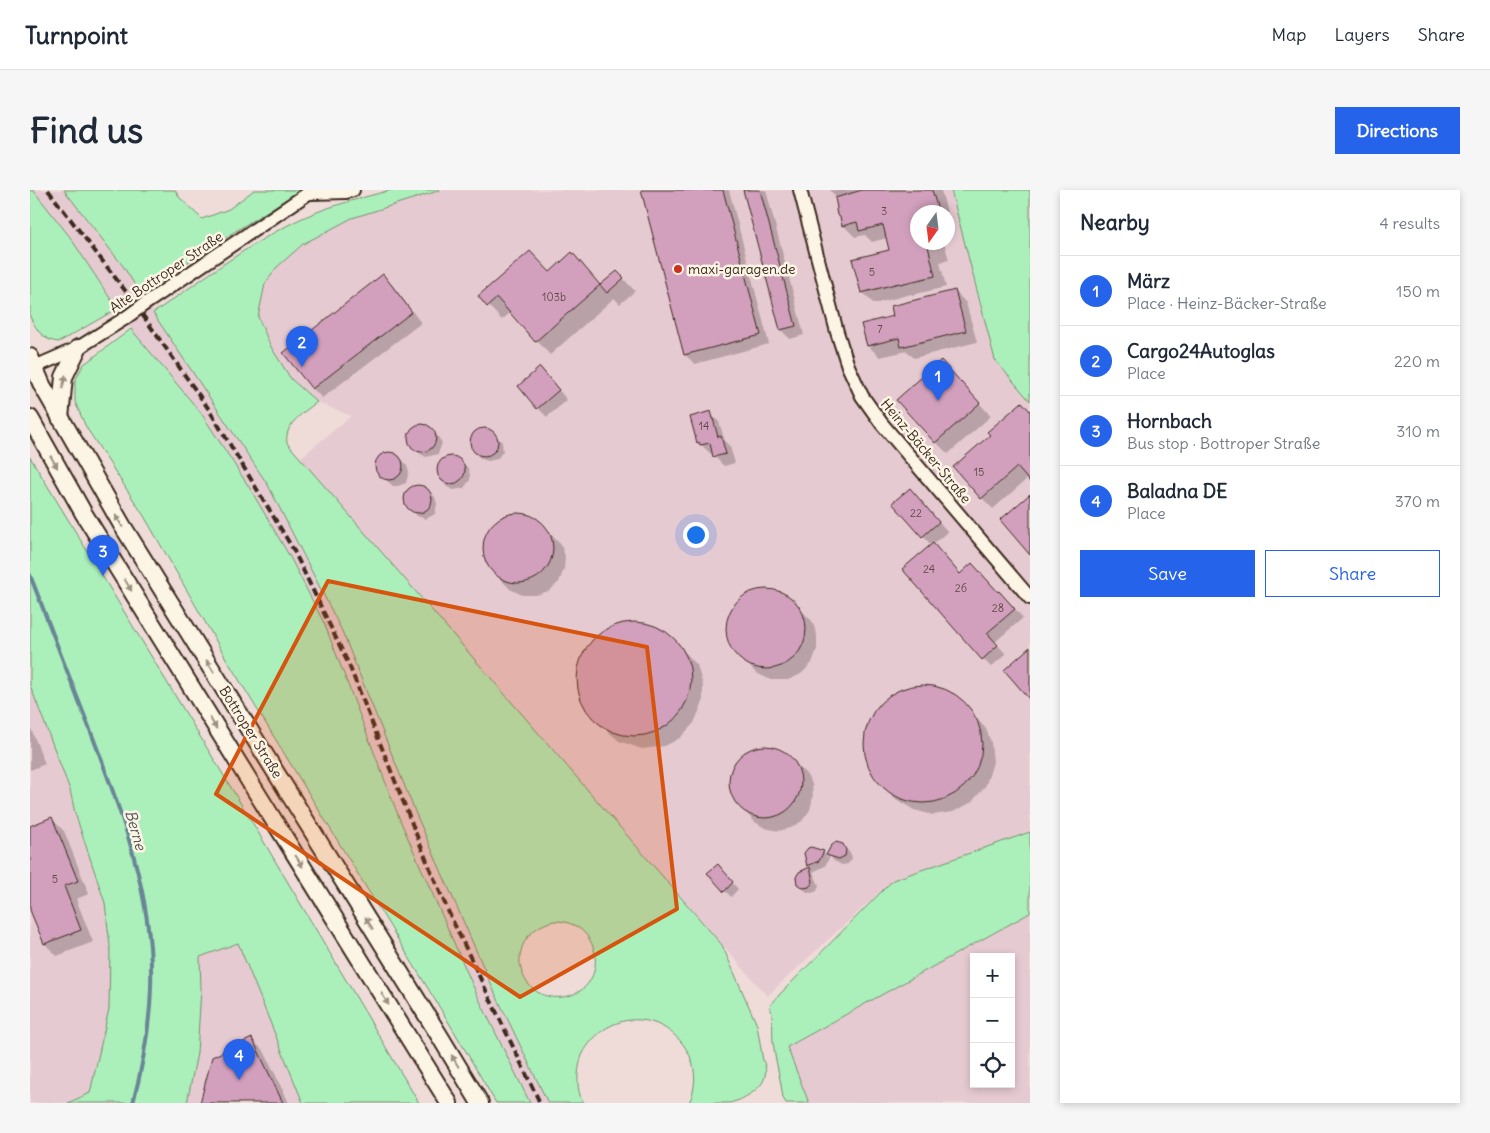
<!DOCTYPE html>
<html lang="en">
<head>
<meta charset="utf-8">
<style>
	:root { --surface:#fff; --page:#f6f6f7; --text:#1f2937; --muted:#747a83; --line:#e0e1e3; --accent:#2563eb }
	body { margin:0; font-family:Delius,sans-serif; background:var(--page); color:var(--text) }
	.controls { position:absolute; right:15px; bottom:15px; display:grid; overflow:hidden; border-radius:0px; box-shadow:0 2px 8px #0003 }
	.controls button { width:45px; height:45px; display:grid; place-items:center; padding:0; border:0; border-bottom:1px solid var(--line); background:var(--surface); color:var(--text); font:25px sans-serif }
	.compass { position:absolute; left:880px; top:15px; width:45px; height:45px; border-radius:50%; background:var(--surface); box-shadow:0 2px 8px #0003; rotate:194deg }
	.you { position:absolute; left:665px; top:344px; width:18px; height:18px; margin:-12px; border:4px solid #fff; border-radius:50%; background:#1a73e8; box-shadow:0 0 0 8px #1a73e833 }
	.badge { display:grid; place-items:center; width:32px; height:32px; border-radius:50%; background:var(--accent); color:#fff; font-size:16px; font-weight:700 }
	.pin { position:absolute; translate:-50% -41px; filter:drop-shadow(0 1px 2px #0008) }
	.pin::after { content:''; position:absolute; top:26px; width:18px; height:15px; background:inherit; clip-path:polygon(0 0,100% 0,50% 100%) }
	.list { margin:0; padding:0; list-style:none }
	h2 { display:flex; justify-content:space-between; align-items:center; height:65px; margin:0; padding:0 20px; font-size:21px }
	h2 small { font-size:16px; font-weight:400; color:var(--muted) }
	.list li { display:grid; grid-template-columns:32px 1fr auto; gap:15px; align-items:center; box-sizing:border-box; height:70px; padding:0 20px; border-top:1px solid var(--line) }
	.list b { display:block; font-size:19px; white-space:nowrap }
	.list p { margin:0; font-size:16px; white-space:nowrap; color:var(--muted) }
	.list em { font-size:16px; font-style:normal; color:var(--muted) }
	.actions { display:flex; gap:10px; padding:15px 20px }
	.actions a { flex:1; padding:11px 0; border:1px solid var(--accent); border-radius:0px; text-align:center; font-size:18px; color:var(--accent) }
	.actions .main { background:var(--accent); color:#fff }
	.icon { flex:none; width:28px; height:28px; fill:none; stroke:currentColor; stroke-width:2; stroke-linecap:round; stroke-linejoin:round }
	.map { position:relative; flex:none; width:1000px; height:913px; overflow:hidden; border-radius:0px }
	header { display:flex; align-items:center; gap:30px; box-sizing:border-box; height:70px; padding:0 25px; background:var(--surface); border-bottom:1px solid var(--line) }
	header strong { font-size:24px }
	nav { display:flex; gap:28px; margin-inline-start:auto; font-size:18px }
	.intro { display:flex; align-items:center; justify-content:space-between; box-sizing:border-box; height:120px; padding:0 30px }
	h1 { margin:0; font-size:35px }
	.button { padding:12px 22px; border-radius:0px; background:var(--accent); color:#fff; font-size:18px; font-weight:700 }
	main { display:flex; gap:30px; padding:0 30px }
	aside { flex:1; background:var(--surface); border-radius:0px; box-shadow:0 2px 8px #0003 }
	.map>svg:first-child { display:block }
</style>
</head>
<body>
<header>
<strong>Turnpoint</strong>
<nav><a>Map</a><a>Layers</a><a>Share</a></nav>
</header>
<div class="intro"><h1>Find us</h1><a class="button">Directions</a></div>
<main>
<div class="map">
<svg width="1000" height="913" viewBox="0 0 1000 913">
	<rect width="100%" height="100%" fill="#efdcd9"/>
	<filter id="ink" filterUnits="userSpaceOnUse"><feTurbulence type="fractalNoise" baseFrequency=".02" numOctaves="2"/><feDisplacementMap in="SourceGraphic" scale="10" xChannelSelector="R" yChannelSelector="G"/><feConvolveMatrix kernelMatrix="1 2 1 2 8 2 1 2 1" color-interpolation-filters="sRGB"/></filter>
	<g filter="url(#ink)">
		<g fill="#e6cad1" fill-rule="evenodd">
			<polygon points="3,0 34,0 55,27 93,76 238,295 312,441 386,624 464,801 518,913 500,913 447,805 370,630 295,435 260,367 219,297 171,223 101,139 40,47"/>
			<path d="M411,0h510l44,170 35,41v192l-180,-212 180,217v233l-137,49 -126,116 -468,-537 52,-43 -34,-14 -26,-23 -20,-32 -13,-30 7,-33 11,-16 27,-24 49,-26zM888,22h30v30h-30z"/>
			<polygon points="0,495 40,600 45,623 75,713 80,756 80,814 68,874 60,903 38,913 0,913"/>
			<path d="M1000,723v190h-221l-23,-55zM944,767h37v127h-37z"/>
			<polygon points="209,753 273,913 157,913 167,863 171,799 170,767"/>
		</g>
		<g fill="#abf0bb" stroke="#738d6c" fill-rule="evenodd">
			<path d="M0,0h3l37,47 47,72 -58,33c-16,-1 -22,-12 -29,-25z"/>
			<polygon points="34,0 145,0 150,8 172,29 199,19 224,0 271,0 193,49 110,103 93,76"/>
			<path d="M361,0h50l-89,28 -49,26 -27,24 -11,16 -7,33 13,30 20,32 26,23c-14,11 -33,22 -30,41l435,502 35,80 6,36c3,4 3,10 2,15 -2,13 -24,25 -36,27 -13,0 -27,0 -40,0 25,-54 -39,-107 -87,-72 -9,7 -17,16 -21,27 -4,15 -5,31 2,45h-35l-54,-112 -78,-177 -74,-183 -74,-146 -115,-172c46,-31 91,-66 141,-91 30,-15 64,-23 97,-32zM523,731c51,-2 58,70 10,76 -47,6 -63,-61 -10,-76z"/>
			<polygon points="921,0 1000,0 1000,211 965,170"/>
			<polygon points="101,139 171,223 219,297 260,367 295,435 370,630 447,805 500,913 466,913 424,841 197,470 114,326 56,237 45,212 45,191 53,175"/>
			<polygon points="0,267 222,632 389,913 273,913 208,753 170,767 171,799 167,863 157,913 38,913 60,903 79,819 80,756 75,713 45,623 40,600 0,495"/>
			<path d="M1000,642v81l-243,134 22,56h-23l-3,-5c-2,-19 -8,-37 -10,-56 -1,-12 1,-24 -3,-36l9,-11 114,-115z"/>
		</g>
		<g fill="#0003">
			<polygon points="612,0 699,0 739,154 665,174 655,165"/>
			<polygon points="714,0 736,0 774,145 760,149 751,140"/>
			<polygon points="800,0 911,0 917,22 888,22 888,52 914,52 919,70 910,72 916,97 882,105 881,104 844,114 832,102 860,60 857,48 842,52 835,45 825,47 813,35 805,6"/>
			<polygon points="542,64 571,96 587,82 605,101 590,114 584,108 520,165 481,122 472,130 449,106 520,83"/>
			<polygon points="353,86 363,96 391,133 292,208 282,198"/>
			<polygon points="925,101 936,113 947,152 884,168 877,161 850,167 838,156 833,135 865,127"/>
			<polygon points="911,171 961,226 918,264 906,252"/>
			<polygon points="519,188 537,210 517,227 508,218"/>
			<polygon points="1000,222 1000,290 998,288 963,319 952,308"/>
			<polygon points="680,223 689,232 695,251 700,257 705,273 694,276 684,266 684,263 681,264 668,252"/>
			<polygon points="390,235 400,237 406,244 412,253 408,264 396,267 389,263 382,257 380,250 382,240"/>
			<polygon points="457,239 472,252 473,261 467,269 458,271 450,268 444,261 441,254 441,249 447,241"/>
			<polygon points="363,264 370,267 376,274 379,281 376,293 368,296 363,296 348,283 347,273 353,266"/>
			<polygon points="419,268 431,271 438,278 440,285 440,290 434,298 424,300 417,297 411,290 408,277 412,270"/>
			<polygon points="386,297 391,297 398,300 405,307 407,314 405,324 396,329 387,326 375,311 378,299"/>
			<polygon points="889,309 918,342 903,354 931,385 968,403 978,411 993,428 965,452 976,464 961,477 953,469 902,356 864,313"/>
			<polygon points="482,324 496,324 508,330 530,353 535,366 534,379 529,392 519,401 506,405 492,405 480,399 458,376 453,363 454,349 460,337 470,328"/>
			<polygon points="726,401 747,401 759,408 782,431 787,445 787,459 782,473 771,484 758,490 741,490 726,483 702,458 697,443 699,427 702,418 711,408"/>
			<polygon points="595,434 616,434 630,439 638,444 667,475 673,496 673,512 664,533 650,548 635,556 612,559 589,551 565,530 557,521 551,510 548,486 551,471 557,458 573,442 583,437"/>
			<polygon points="890,497 914,501 934,514 956,539 961,552 963,572 956,595 942,612 923,622 903,625 884,620 866,609 853,596 840,578 835,558 836,546 838,535 850,516 868,502"/>
			<polygon points="0,536 15,574 0,580"/>
			<polygon points="739,557 752,561 763,571 776,584 782,594 783,607 780,620 772,631 761,638 748,641 735,638 725,632 712,619 703,606 700,590 704,576 712,565 725,558"/>
			<polygon points="22,629 34,641 59,704 46,709 63,752 27,766 15,754 0,718 0,637"/>
			<polygon points="804,655 814,657 821,664 822,669 818,674 812,675 804,671 800,666 795,676 783,682 789,695 787,701 782,703 777,702 770,696 780,678 775,666 793,662 797,667"/>
			<polygon points="693,682 708,699 701,707 679,683"/>
			<polygon points="221,849 234,861 259,913 171,913"/>
		</g>
		<g fill="none" stroke-linecap="round" stroke-linejoin="round">
			<path stroke="#698596" stroke-width="4" d="M0,385c20,51 39,102 59,152 32,83 65,170 62,260 -1,40 -8,78 -18,116"/>
		</g>
		<g fill="#d2a0bd" stroke="#3b2a1e">
			<polygon points="611,0 693,0 731,145 654,165"/>
			<polygon points="713,0 730,0 766,136 750,140"/>
			<polygon points="832,0 902,0 908,20 899,22 888,22 888,52 897,52 905,86 870,94 869,93 831,103 822,69 859,60 853,35 829,41 827,32 812,36 810,27 807,25 806,20 807,18 805,8"/>
			<polygon points="500,61 520,82 542,62 570,95 505,152 467,108 457,117 448,106"/>
			<polygon points="587,81 594,88 577,103 570,95"/>
			<polygon points="353,84 382,122 282,199 253,163"/>
			<polygon points="925,100 936,141 871,157 869,148 837,156 831,134 863,126 861,116"/>
			<polygon points="911,170 950,213 905,253 866,210"/>
			<polygon points="510,177 529,200 507,219 488,196"/>
			<polygon points="992,212 1000,221 1000,292 987,277 951,309 923,277 960,245 957,242"/>
			<polygon points="681,221 688,247 691,246 696,264 683,267 680,253 670,255 669,252 667,253 660,227"/>
			<circle cx="392" cy="248" r="14"/>
			<circle cx="454" cy="252" r="14"/>
			<circle cx="359" cy="276" r="14"/>
			<circle cx="421" cy="280" r="14"/>
			<circle cx="388" cy="309" r="14"/>
			<polygon points="880,298 909,332 892,347 862,313"/>
			<polygon points="1000,304 1000,365 970,330"/>
			<circle cx="488" cy="358" r="35"/>
			<polygon points="903,353 930,384 942,373 968,402 969,401 985,419 957,443 968,455 952,470 872,379"/>
			<circle cx="736" cy="439" r="40"/>
			<circle cx="604" cy="489" r="57"/>
			<polygon points="1000,457 1000,510 974,480"/>
			<circle cx="893" cy="554" r="59"/>
			<circle cx="735" cy="592" r="36"/>
			<polygon points="22,627 48,691 34,696 51,740 14,754 0,720 0,636"/>
			<polygon points="806,652 813,654 816,660 815,666 809,669 796,665 801,656"/>
			<polygon points="781,657 794,661 789,671 777,676 774,663 778,658"/>
			<polygon points="688,674 703,692 694,702 677,683"/>
			<polygon points="780,677 783,692 779,697 773,698 767,694 766,687 769,682"/>
			<polygon points="222,848 253,913 170,913 182,867"/>
		</g>
		<g fill="none" stroke-linecap="round" stroke-linejoin="round">
			<g stroke="#3b2a1e" stroke-width="16">
				<g id="minor">
					<polyline points="770,0 807,142 818,176 832,206 852,234 1000,408"/>
					<polyline points="280,3 316,2 323,0"/>
					<polyline points="116,113 283,0"/>
					<polyline points="0,179 48,158 94,129"/>
				</g>
			</g>
			<g stroke="#3b2a1e" stroke-width="20">
				<g id="major">
					<polyline points="0,167 12,195 92,335 409,845 450,913"/>
					<polyline points="0,228 54,324 419,913"/>
					<polyline points="30,228 34,187 48,158"/>
				</g>
			</g>
			<use href="#minor" stroke="#fcf5e5" stroke-width="12"/>
			<use href="#major" stroke="#fcf5e5" stroke-width="16"/>
			<polyline stroke="#3b2a1e" stroke-width="4" stroke-dasharray="8 4" stroke-linecap="butt" points="18,0 97,103 178,218 263,359 319,475 400,679 419,723 510,913"/>
			<g stroke="#3b2a1e" stroke-width="16" stroke-linecap="butt">
				<polyline id="minor-bridge" points="94,129 116,113"/>
			</g>
			<use href="#minor-bridge" stroke="#fcf5e5" stroke-width="12"/>
		</g>
		<defs><path id="oneway-solid" d="M-6-.8H1V-3.2L6.5 0L1 3.2V.8H-6Z" transform="scale(1.25)"/></defs>
		<g fill="#9c9082">
			<use href="#oneway-solid" transform="translate(34 192) rotate(-77)"/>
			<use href="#oneway-solid" transform="translate(24 272) rotate(60)"/>
			<use href="#oneway-solid" transform="translate(89 331) rotate(-120)"/>
			<use href="#oneway-solid" transform="translate(98 395) rotate(59)"/>
			<use href="#oneway-solid" transform="translate(180 476) rotate(-122)"/>
			<use href="#oneway-solid" transform="translate(183 533) rotate(58)"/>
			<use href="#oneway-solid" transform="translate(269 671) rotate(58)"/>
			<use href="#oneway-solid" transform="translate(339 733) rotate(-122)"/>
			<use href="#oneway-solid" transform="translate(355 809) rotate(58)"/>
			<use href="#oneway-solid" transform="translate(425 871) rotate(-121)"/>
		</g>
	</g>
	<path fill="#d7540e" fill-opacity="0.2" stroke="#d7540e" stroke-width="4" stroke-linejoin="round" d="M298,391l319,66 30,262 -157,88 -304,-203z"/>
	<circle fill="#c8321e" stroke="#fcf5e5" stroke-width="2" cx="648" cy="79" r="5"/>
	<g text-anchor="middle" dominant-baseline="central" stroke-width="5" stroke-linejoin="round" paint-order="stroke">
		<g font-size="11" fill="#614846">
			<text x="854" y="21">3</text>
			<text x="842" y="82">5</text>
			<text x="524" y="107">103b</text>
			<text x="850" y="139">7</text>
			<text x="674" y="236">14</text>
			<text x="949" y="282">15</text>
			<text x="886" y="323">22</text>
			<text x="899" y="379">24</text>
			<text x="931" y="398">26</text>
			<text x="968" y="418">28</text>
			<text x="25" y="689">5</text>
		</g>
		<g font-size="14" fill="#3b2a1e" stroke="#fcf5e5" text-anchor="start">
			<text x="658" y="79">maxi-garagen.de</text>
		</g>
		<g font-size="14" fill="#3b2a1e" stroke="#fcf5e5">
			<text transform="translate(136 82) rotate(-34)">Alte Bottroper Straße</text>
			<text transform="translate(896 261) rotate(50)">Heinz-Bäcker-Straße</text>
			<text transform="translate(221 542) rotate(58)">Bottroper Straße</text>
		</g>
		<g font-size="15" font-style="italic" fill="#52575a" stroke="#fcf5e5">
			<text transform="translate(106 640) rotate(74)">Berne</text>
		</g>
	</g>
</svg>
<div class="controls">
<button>+</button>
<button>−</button>
<button><svg class="icon" aria-label="locate" viewBox="0 0 24 24"><circle cx="12" cy="12" r="6"/><path d="M12 2v4M12 18v4M2 12h4M18 12h4"/></svg></button>
</div>
<svg class="compass" viewBox="-18 -18 36 36"><path d="M0-13l5 13h-10z" fill="#e53935"/><path d="M0 13l5-13h-10z" fill="#747a83"/></svg>
<div class="you"></div>
<div class="pin badge" style="left:908px;top:211px">1</div>
<div class="pin badge" style="left:272px;top:177px">2</div>
<div class="pin badge" style="left:73px;top:386px">3</div>
<div class="pin badge" style="left:209px;top:890px">4</div>
</div>
<aside>
<h2>Nearby<small>4 results</small></h2>
<ul class="list">
<li><span class="badge">1</span><div><b>März</b><p>Place · Heinz-Bäcker-Straße</p></div><em>150 m</em></li>
<li><span class="badge">2</span><div><b>Cargo24Autoglas</b><p>Place</p></div><em>220 m</em></li>
<li><span class="badge">3</span><div><b>Hornbach</b><p>Bus stop · Bottroper Straße</p></div><em>310 m</em></li>
<li><span class="badge">4</span><div><b>Baladna DE</b><p>Place</p></div><em>370 m</em></li>
</ul>
<div class="actions"><a class="main">Save</a><a>Share</a></div>
</aside>
</main>
</body>
</html>
